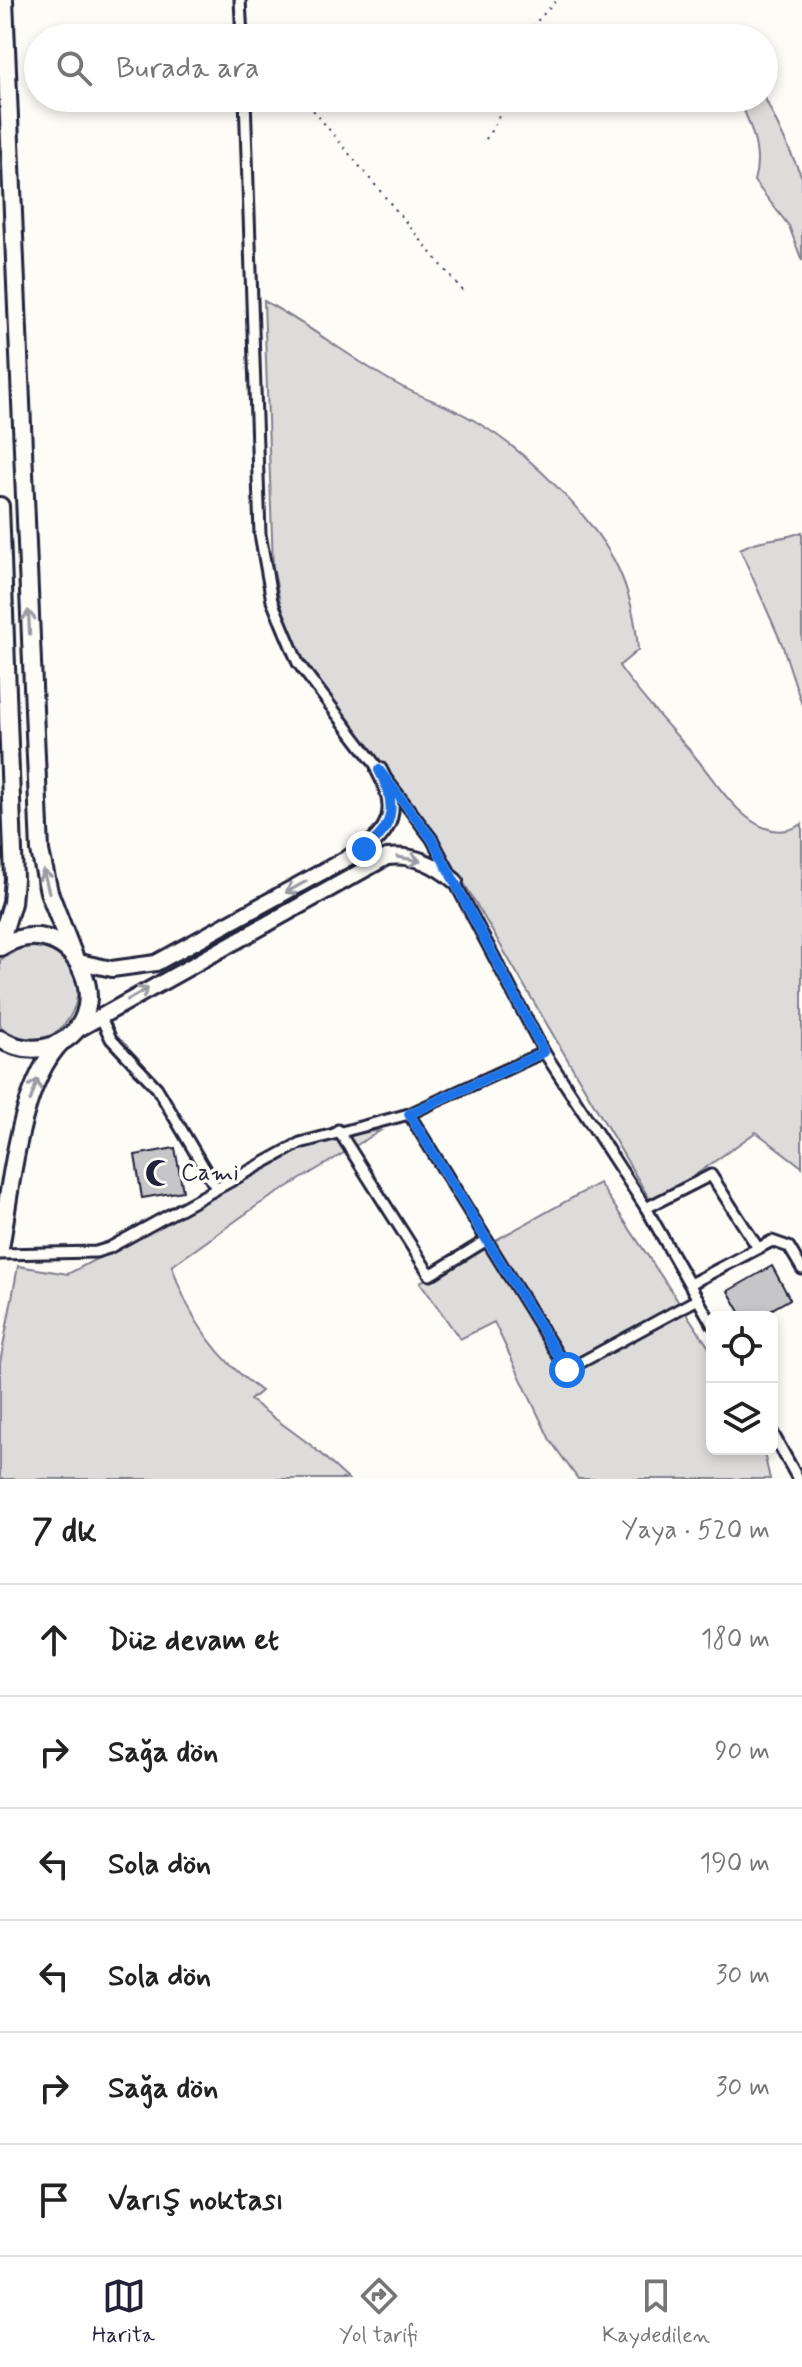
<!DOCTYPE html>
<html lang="tr">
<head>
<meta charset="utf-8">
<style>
	:root { --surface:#fff; --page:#f2f2f2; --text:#222; --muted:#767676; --line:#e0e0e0; --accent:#22223b }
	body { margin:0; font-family:Mynerve,sans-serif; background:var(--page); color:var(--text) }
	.controls { position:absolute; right:24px; bottom:24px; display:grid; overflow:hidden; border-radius:12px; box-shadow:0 4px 12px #0003 }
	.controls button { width:72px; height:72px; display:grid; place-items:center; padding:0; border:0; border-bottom:2px solid var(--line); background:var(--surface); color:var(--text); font:40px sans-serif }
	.stop { position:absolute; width:24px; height:24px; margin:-18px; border:6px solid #1a73e8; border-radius:50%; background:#fff }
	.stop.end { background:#1a73e8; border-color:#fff; box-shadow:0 2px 8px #0008 }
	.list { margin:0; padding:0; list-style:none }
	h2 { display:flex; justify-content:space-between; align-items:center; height:104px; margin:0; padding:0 32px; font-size:34px }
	h2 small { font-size:26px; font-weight:400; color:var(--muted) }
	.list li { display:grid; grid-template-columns:52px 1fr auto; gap:24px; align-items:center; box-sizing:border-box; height:112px; padding:0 32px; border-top:2px solid var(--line) }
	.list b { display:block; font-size:30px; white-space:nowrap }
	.list em { font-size:26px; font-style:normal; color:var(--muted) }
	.icon { flex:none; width:44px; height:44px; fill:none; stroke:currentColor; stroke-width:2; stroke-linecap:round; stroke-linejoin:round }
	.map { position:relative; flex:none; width:802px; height:1479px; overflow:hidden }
	.search { position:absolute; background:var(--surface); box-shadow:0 4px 12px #0003; left:24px; right:24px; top:24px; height:88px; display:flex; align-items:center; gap:20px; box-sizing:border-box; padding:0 28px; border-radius:44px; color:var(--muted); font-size:30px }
	.sheet { height:776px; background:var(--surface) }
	nav { display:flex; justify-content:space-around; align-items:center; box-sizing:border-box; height:112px; border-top:2px solid var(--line); background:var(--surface); font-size:22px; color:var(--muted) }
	nav a { display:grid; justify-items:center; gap:4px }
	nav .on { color:var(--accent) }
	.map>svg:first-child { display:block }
</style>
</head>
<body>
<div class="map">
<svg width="802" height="1479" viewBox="0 0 802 1479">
	<rect width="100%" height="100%" fill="#fdfcf7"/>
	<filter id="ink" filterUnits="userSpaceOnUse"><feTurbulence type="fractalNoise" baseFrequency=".0125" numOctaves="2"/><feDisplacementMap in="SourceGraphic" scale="16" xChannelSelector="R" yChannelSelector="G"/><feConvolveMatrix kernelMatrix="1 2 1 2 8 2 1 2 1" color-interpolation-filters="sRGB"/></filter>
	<g filter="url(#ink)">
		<g fill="#dddcdb" stroke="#807f8b" stroke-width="2">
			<path d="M764,96l38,81v84l-13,-35 -35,-45c9,-28 -4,-59 -16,-83z"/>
			<path d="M264,301c45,24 85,56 129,81 26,15 56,23 82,39 50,29 118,95 143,147 12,26 18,53 20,82l-19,16c22,32 48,58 73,87 25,28 63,100 110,71v343l-46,-35 -103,73 -206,-351 -150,-204 -14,-33 -10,-50z"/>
			<path d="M802,532v173l-20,-61 -42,-95c23,-12 39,-8 62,-17z"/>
			<path d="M37,947c82,16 24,132 -37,79v-66l21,-12z"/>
			<path d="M380,1131l-122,74 -86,61c16,52 45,93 89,125l-11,9 62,46 36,33h-348v-116l18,-97 50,8 114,-60 100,-62 66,-20z"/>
			<polygon points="599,1183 712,1352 712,1449 763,1449 770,1479 578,1479 550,1440 494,1322 460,1339 420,1282"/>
		</g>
		<g fill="#c6c6c8" stroke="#22223b" stroke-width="2">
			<polygon points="175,1148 183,1191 142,1198 135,1155"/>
			<polygon points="772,1266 790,1299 758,1317 743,1317 728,1291"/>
		</g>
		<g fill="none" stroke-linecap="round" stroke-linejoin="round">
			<g stroke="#22223b" stroke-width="15">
				<g id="street">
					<polyline points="240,0 242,38"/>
					<polyline points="245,98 260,534 272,601 298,663 432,839 544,1052 646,1208 712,1324"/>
					<polyline points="100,1016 111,1039 157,1088 216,1188"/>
					<polyline points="409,1114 567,1370 698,1299"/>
					<polyline points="338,1130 430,1275 487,1240"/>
					<polyline points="646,1208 711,1175 758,1248"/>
					<polyline points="0,1254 96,1252 109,1248 300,1143 409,1114 544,1052"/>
					<polyline points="690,1284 772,1241 789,1247 802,1269"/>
					<polyline points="772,1432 798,1479"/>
				</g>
			</g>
			<g stroke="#22223b" stroke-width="20">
				<g id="secondary">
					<path d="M79,962l33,7 44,-6 208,-114c33,-22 32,-48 15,-79"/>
					<path d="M75,1031l312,-174c27,-3 48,7 68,24"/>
				</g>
			</g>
			<g stroke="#22223b" stroke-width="22">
				<g id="highway">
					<polyline points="4,0 40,851 49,892 73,954"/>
					<polyline points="0,506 14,879 12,903 0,943"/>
					<path d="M0,947c78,-46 126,78 48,100 -17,4 -33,1 -48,-8"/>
					<path d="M0,1248c11,-60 18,-161 61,-206"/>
				</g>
			</g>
			<g stroke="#22223b" stroke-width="2" stroke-dasharray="2 6" stroke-linecap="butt">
				<polyline points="521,38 557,0"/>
				<polyline points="303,98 463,291"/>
				<polyline points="486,139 498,119 502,98"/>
			</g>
			<use href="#street" stroke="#fdfcf7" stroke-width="9"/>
			<use href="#secondary" stroke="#fdfcf7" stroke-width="14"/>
			<use href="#highway" stroke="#fdfcf7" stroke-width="16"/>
		</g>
		<defs><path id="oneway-shaft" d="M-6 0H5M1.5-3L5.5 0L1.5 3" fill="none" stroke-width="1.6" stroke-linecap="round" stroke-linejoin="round" transform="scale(2)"/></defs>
		<g stroke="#9a9aa2">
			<use href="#oneway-shaft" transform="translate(29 622) rotate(-93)"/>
			<use href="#oneway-shaft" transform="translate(409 859) rotate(10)"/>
			<use href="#oneway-shaft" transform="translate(46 881) rotate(-105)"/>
			<use href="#oneway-shaft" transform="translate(296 887) rotate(151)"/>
			<use href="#oneway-shaft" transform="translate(138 994) rotate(-30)"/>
			<use href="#oneway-shaft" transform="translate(34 1090) rotate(-71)"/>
		</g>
	</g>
	<g fill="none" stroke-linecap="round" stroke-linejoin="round" filter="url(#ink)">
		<path stroke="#1a73e8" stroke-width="10" d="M364,849c33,-22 32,-48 15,-79l53,69 112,213 -135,62 158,256"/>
	</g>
	<defs>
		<g id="mosque-bare" transform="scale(2.16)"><path d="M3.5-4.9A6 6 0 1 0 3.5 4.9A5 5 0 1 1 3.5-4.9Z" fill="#22223b" stroke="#fdfcf7" stroke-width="2.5" paint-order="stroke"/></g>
	</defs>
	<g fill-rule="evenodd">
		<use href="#mosque-bare" x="159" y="1173"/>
	</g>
	<g text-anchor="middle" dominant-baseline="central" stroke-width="7" stroke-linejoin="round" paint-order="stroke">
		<g font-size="24" fill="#22223b" stroke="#fdfcf7" text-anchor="start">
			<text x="181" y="1173">Cami</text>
		</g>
	</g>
</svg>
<div class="controls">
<button><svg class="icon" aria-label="locate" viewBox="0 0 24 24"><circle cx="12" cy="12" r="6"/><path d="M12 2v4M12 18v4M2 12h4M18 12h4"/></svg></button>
<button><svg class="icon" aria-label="layers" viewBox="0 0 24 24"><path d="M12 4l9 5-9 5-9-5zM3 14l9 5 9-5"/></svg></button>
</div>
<div class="stop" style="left:567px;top:1370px"></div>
<div class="stop end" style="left:364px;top:849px"></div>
<div class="search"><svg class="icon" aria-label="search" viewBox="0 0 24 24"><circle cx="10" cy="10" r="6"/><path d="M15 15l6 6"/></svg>Burada ara</div>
</div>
<section class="sheet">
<h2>7 dk<small>Yaya · 520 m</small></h2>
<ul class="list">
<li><svg class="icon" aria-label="ahead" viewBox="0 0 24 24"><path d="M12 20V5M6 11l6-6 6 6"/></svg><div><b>Düz devam et</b></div><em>180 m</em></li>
<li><svg class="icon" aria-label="right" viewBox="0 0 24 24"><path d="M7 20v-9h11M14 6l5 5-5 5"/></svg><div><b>Sağa dön</b></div><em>90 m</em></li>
<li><svg class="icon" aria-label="left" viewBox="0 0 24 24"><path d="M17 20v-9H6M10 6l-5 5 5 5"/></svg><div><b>Sola dön</b></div><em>190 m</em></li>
<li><svg class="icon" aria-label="left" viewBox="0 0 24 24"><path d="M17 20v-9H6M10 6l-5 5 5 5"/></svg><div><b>Sola dön</b></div><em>30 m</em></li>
<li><svg class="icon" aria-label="right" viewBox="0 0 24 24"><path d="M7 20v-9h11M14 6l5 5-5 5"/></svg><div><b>Sağa dön</b></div><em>30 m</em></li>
<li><svg class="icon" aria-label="arrive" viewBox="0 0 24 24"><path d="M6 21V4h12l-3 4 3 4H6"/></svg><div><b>Varış noktası</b></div></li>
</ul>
</section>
<nav>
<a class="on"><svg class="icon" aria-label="map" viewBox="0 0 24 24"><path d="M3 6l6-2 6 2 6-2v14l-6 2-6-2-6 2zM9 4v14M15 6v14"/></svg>Harita</a>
<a><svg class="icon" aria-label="directions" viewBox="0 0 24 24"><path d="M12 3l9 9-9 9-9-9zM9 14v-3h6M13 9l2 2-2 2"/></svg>Yol tarifi</a>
<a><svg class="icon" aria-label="saved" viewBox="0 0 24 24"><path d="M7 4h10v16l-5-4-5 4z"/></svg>Kaydedilen</a>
</nav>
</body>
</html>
